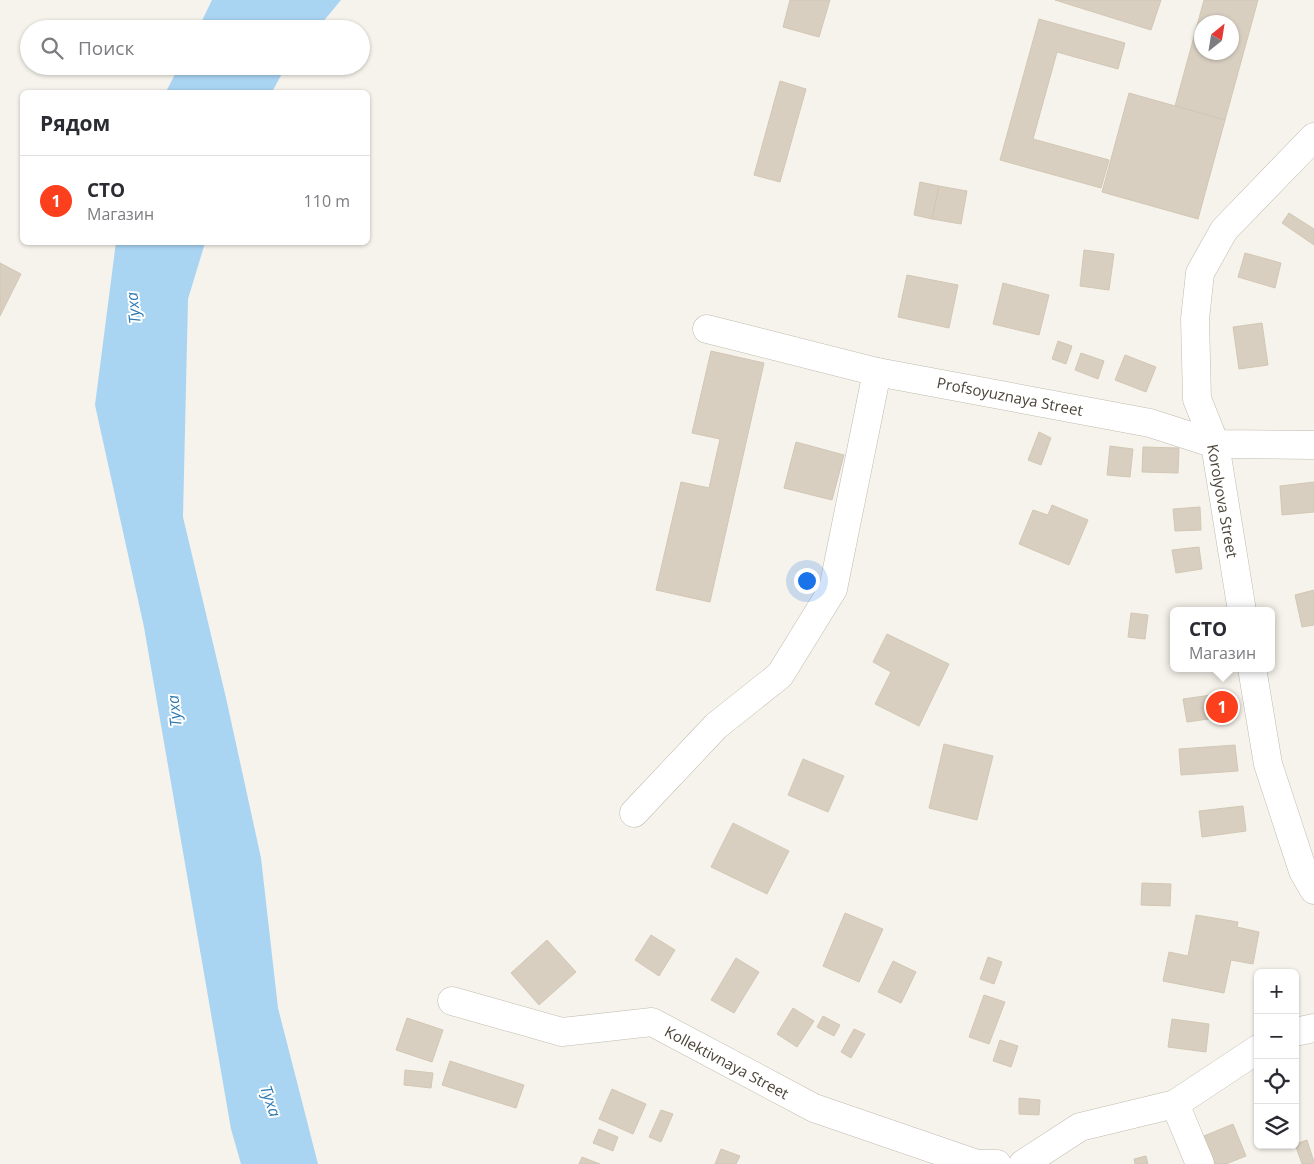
<!DOCTYPE html>
<html lang="ru">
<head>
<meta charset="utf-8">
<style>
	:root { --surface:#fff; --page:#f2f2f3; --text:#2b2b33; --muted:#7c7c81; --line:#e1e1e2; --accent:#fc3f1d }
	body { margin:0; font-family:"Open Sans",sans-serif; background:var(--page); color:var(--text) }
	.controls { position:absolute; right:15px; bottom:15px; display:grid; overflow:hidden; border-radius:8px; box-shadow:0 1px 4px #0004 }
	.controls button { width:45px; height:45px; display:grid; place-items:center; padding:0; border:0; border-bottom:1px solid var(--line); background:var(--surface); color:var(--text); font:25px sans-serif }
	.compass { position:absolute; left:1194px; top:15px; width:45px; height:45px; border-radius:50%; background:var(--surface); box-shadow:0 1px 4px #0004; rotate:30deg }
	.you { position:absolute; left:806px; top:580px; width:18px; height:18px; margin:-12px; border:4px solid #fff; border-radius:50%; background:#1a73e8; box-shadow:0 0 0 8px #1a73e833 }
	.badge { display:grid; place-items:center; width:32px; height:32px; border-radius:50%; background:var(--accent); color:#fff; font-size:16px; font-weight:700 }
	.pin { position:absolute; translate:-50% -50%; border:2px solid #fff; box-shadow:0 1px 5px #0006 }
	.popup { position:absolute; left:1170px; top:607px; width:105px; height:65px; box-sizing:border-box; display:grid; place-content:center; border-radius:8px; background:var(--surface); filter:drop-shadow(0 1px 4px #0005); font-size:16px; white-space:nowrap; color:var(--muted) }
	.popup b { font-size:19px; color:var(--text) }
	.popup::after { content:''; position:absolute; left:50%; top:100%; margin-left:-10px; border:10px solid transparent; border-top-color:var(--surface) }
	.list { margin:0; padding:0; list-style:none }
	h2 { display:flex; justify-content:space-between; align-items:center; height:65px; margin:0; padding:0 20px; font-size:21px }
	h2 small { font-size:16px; font-weight:400; color:var(--muted) }
	.list li { display:grid; grid-template-columns:32px 1fr auto; gap:15px; align-items:center; box-sizing:border-box; height:90px; padding:0 20px; border-top:1px solid var(--line) }
	.list b { display:block; font-size:19px; white-space:nowrap }
	.list p { margin:0; font-size:16px; white-space:nowrap; color:var(--muted) }
	.list em { font-size:16px; font-style:normal; color:var(--muted) }
	.icon { flex:none; width:28px; height:28px; fill:none; stroke:currentColor; stroke-width:2; stroke-linecap:round; stroke-linejoin:round }
	.map { position:relative; flex:none; width:1314px; height:1164px; overflow:hidden }
	.search { position:absolute; background:var(--surface); box-shadow:0 1px 4px #0004; left:20px; top:20px; width:350px; height:55px; display:flex; align-items:center; gap:12px; box-sizing:border-box; padding:0 18px; border-radius:28px; color:var(--muted); font-size:19px }
	.panel { position:absolute; background:var(--surface); box-shadow:0 1px 4px #0004; left:20px; top:90px; width:350px; height:155px; border-radius:8px }
	.map>svg:first-child { display:block }
</style>
</head>
<body>
<div class="map">
<svg width="1314" height="1164" viewBox="0 0 1314 1164">
	<rect width="100%" height="100%" fill="#f6f3ec"/>
	<g fill="#a9d4f2">
		<polygon points="212,0 341,0 317,29 198,29"/>
		<polygon points="179,66 286,66 272,92 166,92"/>
		<polygon points="116,242 205,243 188,299 183,517 226,698 261,858 278,1008 318,1164 241,1164 231,1129 144,627 95,405"/>
	</g>
	<g fill="#d8cfc1" stroke="#d3c7b4" fill-rule="evenodd">
		<polygon points="790,0 830,0 819,37 783,27"/>
		<polygon points="1055,0 1161,0 1151,30"/>
		<path d="M1204,0h54l-33,120 -50,-14zM1202,22h30v30h-30z"/>
		<polygon points="1039,19 1125,43 1118,69 1057,52 1033,139 1109,160 1101,188 1000,160"/>
		<polygon points="780,81 806,89 780,182 754,175"/>
		<polygon points="1129,93 1225,120 1198,219 1102,192"/>
		<polygon points="920,182 939,186 932,219 914,215"/>
		<polygon points="939,186 967,191 961,224 932,219"/>
		<polygon points="1289,213 1314,229 1314,245 1282,223"/>
		<polygon points="1084,250 1114,254 1109,290 1080,286"/>
		<polygon points="1245,253 1281,263 1275,288 1238,277"/>
		<polygon points="0,263 21,274 0,316"/>
		<polygon points="907,275 958,285 949,328 898,317"/>
		<polygon points="1003,283 1049,295 1039,335 993,324"/>
		<polygon points="1262,323 1268,365 1239,369 1233,327"/>
		<polygon points="1058,341 1072,346 1066,364 1052,359"/>
		<polygon points="711,351 764,363 710,602 656,590 681,482 709,488 720,439 692,433"/>
		<polygon points="1081,353 1104,361 1098,379 1075,370"/>
		<polygon points="1125,355 1156,367 1146,392 1115,380"/>
		<polygon points="1039,432 1051,438 1041,465 1028,460"/>
		<polygon points="796,442 844,455 832,500 784,488"/>
		<polygon points="1110,446 1133,449 1130,477 1107,475"/>
		<polygon points="1143,447 1179,448 1178,473 1142,472"/>
		<polygon points="1314,482 1314,512 1282,515 1280,486"/>
		<polygon points="1052,505 1088,520 1069,565 1019,544 1033,510 1048,515"/>
		<polygon points="1200,507 1201,530 1175,531 1173,509"/>
		<polygon points="1199,547 1202,569 1176,573 1172,550"/>
		<polygon points="1314,590 1314,625 1302,627 1295,595"/>
		<polygon points="1131,613 1148,615 1145,639 1128,637"/>
		<polygon points="887,634 949,664 919,726 875,704 891,672 873,662"/>
		<polygon points="1226,693 1230,716 1187,722 1183,699"/>
		<polygon points="944,744 993,756 977,820 929,808"/>
		<polygon points="1235,745 1238,771 1181,775 1179,749"/>
		<polygon points="803,759 844,776 828,812 788,795"/>
		<polygon points="1243,806 1246,831 1202,837 1199,811"/>
		<polygon points="733,823 789,851 767,894 711,867"/>
		<polygon points="1142,883 1171,884 1170,906 1141,905"/>
		<polygon points="845,913 883,929 859,982 823,966"/>
		<polygon points="1196,915 1238,922 1237,927 1259,932 1253,964 1231,960 1224,993 1163,981 1169,952 1188,956"/>
		<polygon points="651,935 675,950 659,976 635,960"/>
		<polygon points="547,940 576,972 539,1005 511,973"/>
		<polygon points="988,957 1002,962 994,984 980,979"/>
		<polygon points="736,958 759,972 734,1013 711,1000"/>
		<polygon points="893,961 916,972 901,1003 878,992"/>
		<polygon points="984,995 1005,1002 989,1044 969,1037"/>
		<polygon points="793,1008 814,1021 797,1047 777,1034"/>
		<polygon points="823,1016 840,1025 834,1036 817,1027"/>
		<polygon points="407,1018 443,1030 432,1062 396,1050"/>
		<polygon points="1172,1019 1209,1024 1206,1052 1168,1047"/>
		<polygon points="854,1029 865,1034 851,1058 841,1052"/>
		<polygon points="1000,1040 1018,1046 1011,1067 993,1061"/>
		<polygon points="450,1061 524,1085 516,1108 442,1085"/>
		<polygon points="405,1070 433,1073 431,1088 404,1085"/>
		<polygon points="612,1089 646,1104 633,1134 599,1119"/>
		<polygon points="1019,1098 1040,1100 1039,1115 1019,1114"/>
		<polygon points="661,1110 673,1114 661,1142 649,1137"/>
		<polygon points="1233,1124 1246,1156 1226,1164 1215,1164 1204,1136"/>
		<polygon points="599,1129 618,1137 613,1151 593,1143"/>
		<polygon points="1307,1140 1314,1162 1314,1164 1302,1164 1295,1144"/>
		<polygon points="721,1149 740,1156 736,1164 715,1164"/>
		<polygon points="1146,1156 1148,1164 1135,1164 1134,1159"/>
		<polygon points="582,1157 600,1164 579,1164"/>
	</g>
	<g fill="none" stroke-linecap="round" stroke-linejoin="round">
		<g stroke="#c2bbae" stroke-width="29">
			<g id="minor">
				<polyline points="707,329 877,372 1150,423 1215,444 1314,445"/>
				<polyline points="1242,611 1215,444 1197,399 1195,319 1200,273 1224,230 1314,137"/>
				<polyline points="1252,668 1268,764 1303,871 1314,890"/>
				<polyline points="634,813 716,726 780,675 833,589 877,372"/>
				<polyline points="452,1001 562,1032 652,1022 814,1108 977,1164 997,1164"/>
				<polyline points="1295,1032 1314,1028"/>
				<polyline points="1175,1104 1200,1164"/>
				<polyline points="1023,1164 1080,1127 1175,1104 1258,1049"/>
			</g>
		</g>
		<use href="#minor" stroke="#fff" stroke-width="28"/>
	</g>
	<g text-anchor="middle" dominant-baseline="central" stroke-width="4" stroke-linejoin="round" paint-order="stroke">
		<g font-size="15" fill="#4b4439" stroke="#fff">
			<text transform="translate(1010 396) rotate(11)">Profsoyuznaya Street</text>
			<text transform="translate(1223 501) rotate(80)">Korolyova Street</text>
			<text transform="translate(727 1062) rotate(28)">Kollektivnaya Street</text>
		</g>
		<g font-size="16" font-style="italic" fill="#2e7ab2" stroke="#fff">
			<text transform="translate(133 308) rotate(-96)">Туха</text>
			<text transform="translate(174 711) rotate(-96)">Туха</text>
			<text transform="translate(271 1101) rotate(71)">Туха</text>
		</g>
	</g>
</svg>
<div class="controls">
<button>+</button>
<button>−</button>
<button><svg class="icon" aria-label="locate" viewBox="0 0 24 24"><circle cx="12" cy="12" r="6"/><path d="M12 2v4M12 18v4M2 12h4M18 12h4"/></svg></button>
<button><svg class="icon" aria-label="layers" viewBox="0 0 24 24"><path d="M12 4l9 5-9 5-9-5zM3 14l9 5 9-5"/></svg></button>
</div>
<svg class="compass" viewBox="-18 -18 36 36"><path d="M0-13l5 13h-10z" fill="#e53935"/><path d="M0 13l5-13h-10z" fill="#7c7c81"/></svg>
<div class="you"></div>
<div class="pin badge" style="left:1222px;top:707px">1</div>
<div class="popup"><b>СТО</b>Магазин</div>
<div class="search"><svg class="icon" aria-label="search" viewBox="0 0 24 24"><circle cx="10" cy="10" r="6"/><path d="M15 15l6 6"/></svg>Поиск</div>
<section class="panel">
<h2>Рядом<small></small></h2>
<ul class="list">
<li><span class="badge">1</span><div><b>СТО</b><p>Магазин</p></div><em>110 m</em></li>
</ul>
</section>
</div>
</body>
</html>
